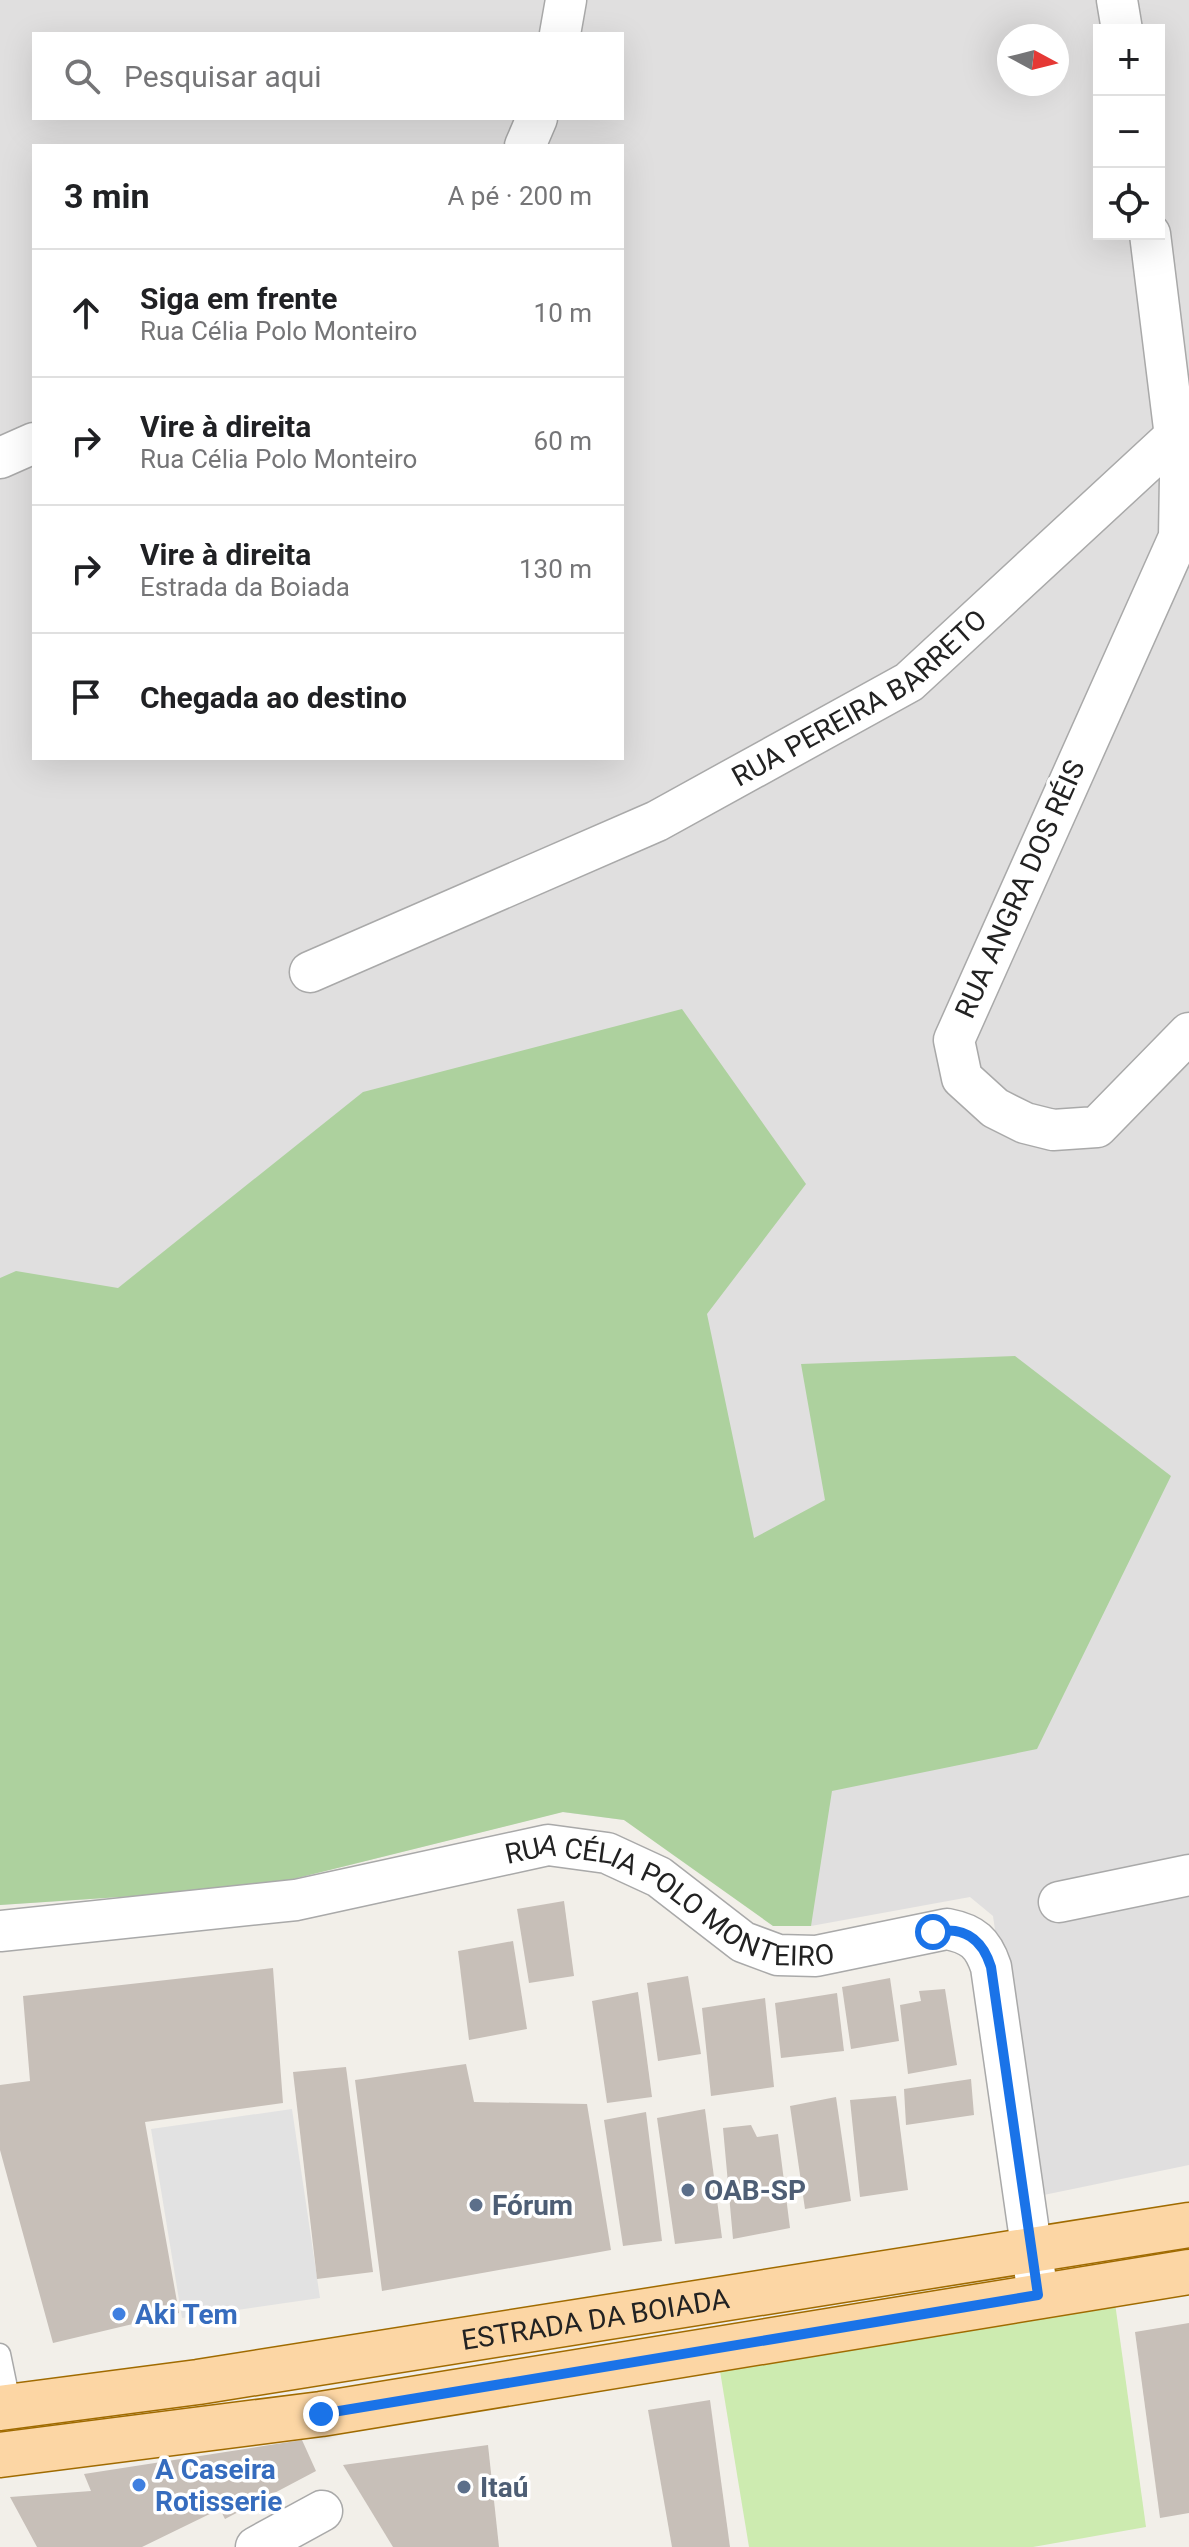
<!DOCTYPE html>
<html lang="pt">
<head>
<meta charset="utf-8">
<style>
	:root { --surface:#fff; --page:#f6f6f6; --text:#202124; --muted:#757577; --line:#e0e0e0 }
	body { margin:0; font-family:Roboto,sans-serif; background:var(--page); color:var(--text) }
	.controls { position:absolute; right:24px; top:24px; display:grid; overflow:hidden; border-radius:0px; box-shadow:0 8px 32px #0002 }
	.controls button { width:72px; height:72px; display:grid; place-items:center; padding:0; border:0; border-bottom:2px solid var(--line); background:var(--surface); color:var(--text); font:40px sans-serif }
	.compass { position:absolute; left:997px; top:24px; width:72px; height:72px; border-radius:50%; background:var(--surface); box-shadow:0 8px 32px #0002; rotate:97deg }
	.stop { position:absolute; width:24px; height:24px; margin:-18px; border:6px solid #1a73e8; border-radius:50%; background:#fff }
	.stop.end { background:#1a73e8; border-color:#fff; box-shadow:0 2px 8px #0008 }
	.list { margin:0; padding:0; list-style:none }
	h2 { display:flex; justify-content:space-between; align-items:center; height:104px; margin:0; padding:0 32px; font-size:34px }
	h2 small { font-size:26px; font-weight:400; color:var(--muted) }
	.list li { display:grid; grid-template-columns:52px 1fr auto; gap:24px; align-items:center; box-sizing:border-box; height:128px; padding:0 32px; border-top:2px solid var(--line) }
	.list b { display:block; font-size:30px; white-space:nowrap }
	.list p { margin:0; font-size:26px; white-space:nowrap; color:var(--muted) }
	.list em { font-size:26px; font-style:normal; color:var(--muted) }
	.icon { flex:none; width:44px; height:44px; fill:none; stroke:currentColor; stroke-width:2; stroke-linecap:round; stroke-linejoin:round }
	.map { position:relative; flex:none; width:1189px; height:2547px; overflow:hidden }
	.search { position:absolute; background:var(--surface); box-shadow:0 8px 32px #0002; left:32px; top:32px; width:592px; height:88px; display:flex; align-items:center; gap:20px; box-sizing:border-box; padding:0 28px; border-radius:0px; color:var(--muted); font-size:30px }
	.panel { position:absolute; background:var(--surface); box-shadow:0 8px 32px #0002; left:32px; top:144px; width:592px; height:616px; border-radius:0px }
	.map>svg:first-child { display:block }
</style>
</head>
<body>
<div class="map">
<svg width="1189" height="2547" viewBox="0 0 1189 2547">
	<rect width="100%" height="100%" fill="#f2efe9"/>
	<path fill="#e0dfdf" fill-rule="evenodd" d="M0,0h1189v2165l-155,32 -41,-281 -23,-19 -159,29 -187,-106 -62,-8 -305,76 -257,17zM1099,30h60v204h-60zM34,34h588v84h-588zM1009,36h48v48h-48zM34,146h588v612h-588z"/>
	<polygon fill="#cdebb0" points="1115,2303 1146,2527 1033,2547 749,2547 719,2365"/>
	<polygon fill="#add19e" points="682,1009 806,1184 707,1314 754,1538 825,1500 801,1364 1015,1356 1171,1476 1037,1749 832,1791 811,1926 773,1926 624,1820 563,1812 257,1888 0,1905 0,1278 16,1271 118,1288 363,1092"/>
	<polygon fill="#e2e2e2" points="292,2109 320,2298 182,2318 151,2129"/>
	<g fill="#c7bfb8">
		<polygon points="564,1901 574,1976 529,1983 517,1909"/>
		<polygon points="513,1941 527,2029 469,2040 458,1951"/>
		<polygon points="273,1968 283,2103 145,2122 179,2313 53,2343 0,2150 0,2085 30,2081 23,1996"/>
		<polygon points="688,1976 701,2054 658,2061 647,1983"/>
		<polygon points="890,1978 899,2041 851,2049 842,1987"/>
		<polygon points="945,1989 957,2065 908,2074 900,2005 921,2001 919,1991"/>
		<polygon points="638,1992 652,2097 607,2103 592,2001"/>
		<polygon points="837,1993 844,2051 781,2058 775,2003"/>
		<polygon points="765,1998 774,2087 711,2096 702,2008"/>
		<polygon points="466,2064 474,2102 587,2104 611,2250 382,2291 355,2080"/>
		<polygon points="346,2067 373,2272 317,2279 293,2072"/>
		<polygon points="971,2079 974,2115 906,2125 904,2089"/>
		<polygon points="896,2096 908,2190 860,2197 850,2100"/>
		<polygon points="836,2097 851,2201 805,2209 790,2106"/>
		<polygon points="705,2109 722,2238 675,2244 657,2118"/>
		<polygon points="646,2112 662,2241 623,2246 604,2120"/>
		<polygon points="751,2125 757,2137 778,2134 790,2228 733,2239 723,2128"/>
		<polygon points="1189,2323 1189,2513 1160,2518 1135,2332"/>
		<polygon points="710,2400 730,2547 672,2547 648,2410"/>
		<polygon points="302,2440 316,2471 225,2519 220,2509 142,2547 37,2547 10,2497 91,2491 84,2474"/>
		<polygon points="488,2445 499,2547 393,2547 343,2465"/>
	</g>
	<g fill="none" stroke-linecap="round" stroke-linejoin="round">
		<g stroke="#a9a9a9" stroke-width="23">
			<polyline id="service" points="0,2354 11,2407"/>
		</g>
		<g stroke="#a9a9a9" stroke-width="43">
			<g id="minor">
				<polyline points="1117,0 1122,30"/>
				<polyline points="560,34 566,0"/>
				<polyline points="525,146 537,118"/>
				<polyline points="1150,234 1180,477 1179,537 954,1040 962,1078 995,1108 1025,1123 1053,1130 1097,1127 1189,1033"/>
				<polyline points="0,458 34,443"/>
				<path id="s1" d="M310,972l347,-151 252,-139 265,-245"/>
				<polyline points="1059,1902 1189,1875"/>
				<path id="s2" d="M0,1931l296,-31 252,-55 59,8 52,24 84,65 35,13 38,1 131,-27c26,5 36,14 44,38l47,328"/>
				<polyline points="256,2547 322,2511"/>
			</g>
		</g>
		<g stroke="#a06b00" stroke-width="47">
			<g id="primary">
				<path id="s3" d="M0,2408l198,-26 991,-157"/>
				<polyline points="0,2455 321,2414 1189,2272"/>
			</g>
		</g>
		<use href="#service" stroke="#fff" stroke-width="20"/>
		<use href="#minor" stroke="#fff" stroke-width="40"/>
		<use href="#primary" stroke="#fcd6a4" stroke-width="44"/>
	</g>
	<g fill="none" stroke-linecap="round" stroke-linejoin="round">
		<path stroke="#1a73e8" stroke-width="10" d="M321,2414l717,-119 -47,-328c-9,-29 -27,-41 -58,-35"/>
	</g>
	<g fill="#5c6f8a" stroke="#fff" stroke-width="3">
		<circle cx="688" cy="2190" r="8"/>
		<circle cx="476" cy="2205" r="8"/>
		<circle cx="464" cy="2487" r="8"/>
	</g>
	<g fill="#3f7fe0" stroke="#fff" stroke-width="3">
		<circle cx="119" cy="2314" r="8"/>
		<circle cx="139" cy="2485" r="8"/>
	</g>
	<g text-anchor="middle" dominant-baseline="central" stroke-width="7" stroke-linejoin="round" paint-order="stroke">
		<g font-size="28" fill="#222" stroke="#fff">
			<text stroke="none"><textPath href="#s1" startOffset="616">RUA PEREIRA BARRETO</textPath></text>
			<text transform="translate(1020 889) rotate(-66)">RUA ANGRA DOS RÉIS</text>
			<text stroke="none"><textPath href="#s2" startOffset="692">RUA CÉLIA POLO MONTEIRO</textPath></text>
			<text stroke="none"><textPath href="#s3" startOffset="602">ESTRADA DA BOIADA</textPath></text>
		</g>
		<g font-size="28" font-weight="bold" fill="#4e5e75" stroke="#fff" text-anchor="start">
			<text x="704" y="2190">OAB-SP</text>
			<text x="492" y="2205">Fórum</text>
			<text x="480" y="2487">Itaú</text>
		</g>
		<g font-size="28" font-weight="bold" fill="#366cbe" stroke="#fff" text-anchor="start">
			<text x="135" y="2314">Aki Tem</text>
			<text x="155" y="2469">A Caseira<tspan x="155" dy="32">Rotisserie</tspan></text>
		</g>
	</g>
</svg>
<div class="controls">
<button>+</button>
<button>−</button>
<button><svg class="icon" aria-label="locate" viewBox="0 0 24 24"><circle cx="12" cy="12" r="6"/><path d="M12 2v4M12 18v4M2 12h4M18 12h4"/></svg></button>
</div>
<svg class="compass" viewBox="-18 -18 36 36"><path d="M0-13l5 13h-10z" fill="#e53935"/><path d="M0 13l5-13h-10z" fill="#757577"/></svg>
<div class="stop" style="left:933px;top:1932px"></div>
<div class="stop end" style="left:321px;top:2414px"></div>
<div class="search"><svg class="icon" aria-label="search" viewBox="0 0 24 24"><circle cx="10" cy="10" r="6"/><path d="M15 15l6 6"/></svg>Pesquisar aqui</div>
<section class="panel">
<h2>3 min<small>A pé · 200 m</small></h2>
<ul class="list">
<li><svg class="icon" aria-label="ahead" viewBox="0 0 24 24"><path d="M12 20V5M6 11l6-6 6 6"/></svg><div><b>Siga em frente</b><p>Rua Célia Polo Monteiro</p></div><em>10 m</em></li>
<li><svg class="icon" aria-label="right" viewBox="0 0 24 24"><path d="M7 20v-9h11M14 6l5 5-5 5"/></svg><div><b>Vire à direita</b><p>Rua Célia Polo Monteiro</p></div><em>60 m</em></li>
<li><svg class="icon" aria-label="right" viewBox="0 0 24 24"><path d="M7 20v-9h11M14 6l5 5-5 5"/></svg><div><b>Vire à direita</b><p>Estrada da Boiada</p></div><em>130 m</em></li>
<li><svg class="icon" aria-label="arrive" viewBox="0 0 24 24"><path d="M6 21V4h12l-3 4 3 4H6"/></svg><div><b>Chegada ao destino</b></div></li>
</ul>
</section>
</div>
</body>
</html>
